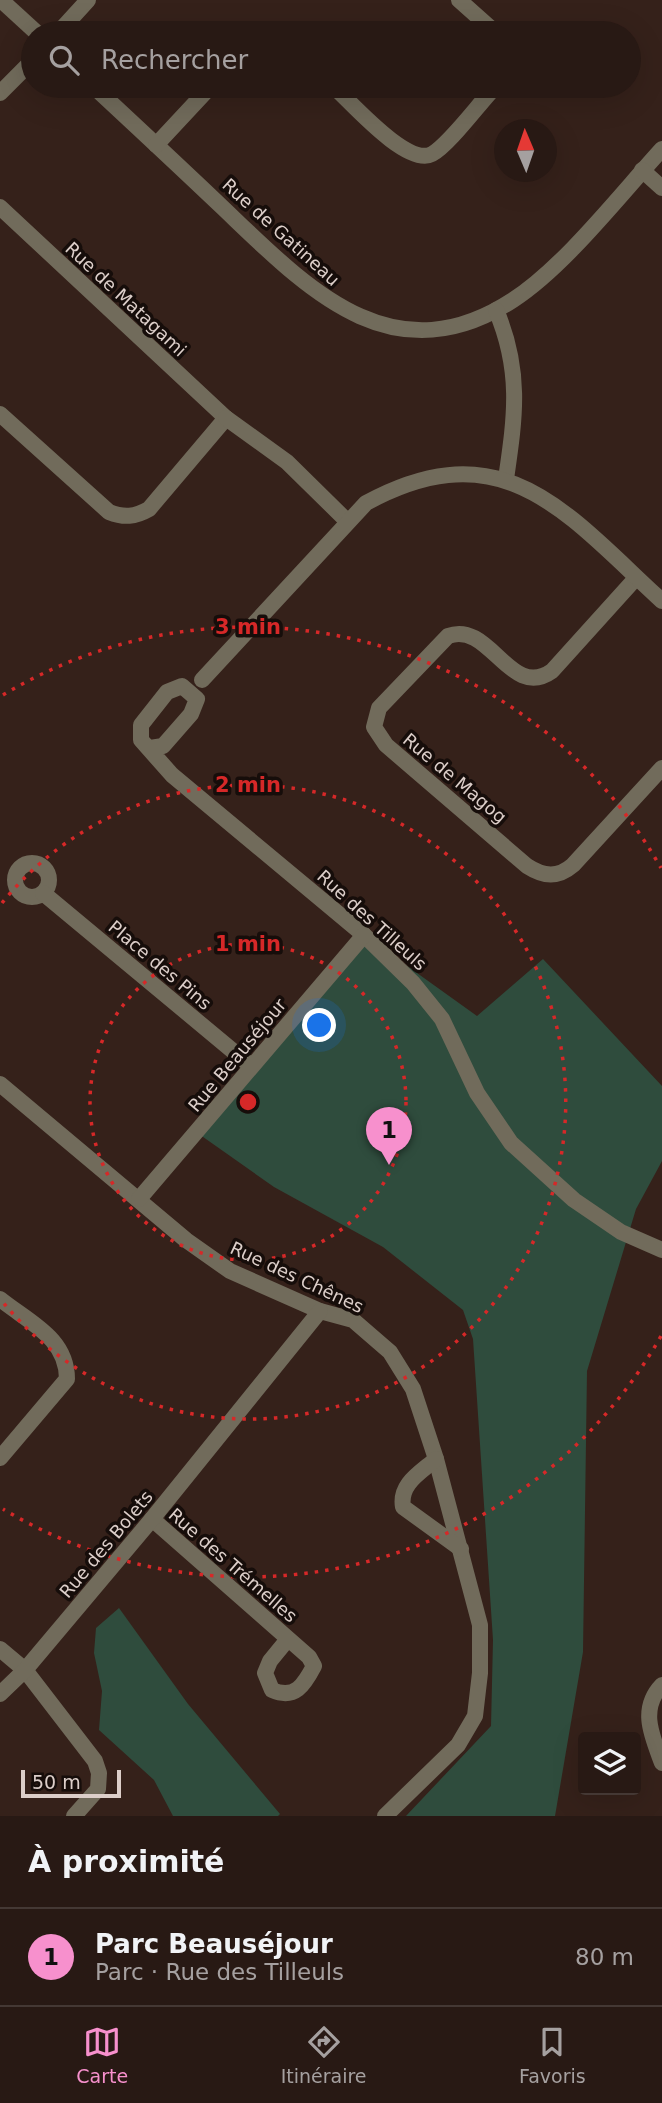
<!DOCTYPE html>
<html lang="fr">
<head>
<meta charset="utf-8">
<style>
	:root { --surface:#281914; --page:#342622; --text:#f1f3f6; --muted:#a5a0a0; --line:#443834; --accent:#f790cd }
	body { margin:0; font-family:"DejaVu Sans",sans-serif; background:var(--page); color:var(--text) }
	.controls { position:absolute; right:21px; bottom:21px; display:grid; overflow:hidden; border-radius:7px; box-shadow:0 7px 28px #0002 }
	.controls button { width:63px; height:63px; display:grid; place-items:center; padding:0; border:0; border-bottom:2px solid var(--line); background:var(--surface); color:var(--text); font:35px sans-serif }
	.compass { position:absolute; left:494px; top:119px; width:63px; height:63px; border-radius:50%; background:var(--surface); box-shadow:0 7px 28px #0002; rotate:358deg }
	.scale { position:absolute; left:21px; bottom:18px; width:100px; box-sizing:border-box; padding-left:7px; border:4px solid #dccec9; border-top:0; font-size:19px; line-height:24px; white-space:nowrap; color:#dccec9; -webkit-text-stroke:5px #160d0a; paint-order:stroke }
	.you { position:absolute; left:320px; top:1026px; width:24px; height:24px; margin:-18px; border:5px solid #fff; border-radius:50%; background:#1a73e8; box-shadow:0 0 0 10px #1a73e833 }
	.badge { display:grid; place-items:center; width:46px; height:46px; border-radius:50%; background:var(--accent); color:#111; font-size:23px; font-weight:700 }
	.pin { position:absolute; translate:-50% -58px; filter:drop-shadow(0 2px 4px #0008) }
	.pin::after { content:''; position:absolute; top:37px; width:24px; height:21px; background:inherit; clip-path:polygon(0 0,100% 0,50% 100%) }
	.list { margin:0; padding:0; list-style:none }
	h2 { display:flex; justify-content:space-between; align-items:center; height:91px; margin:0; padding:0 28px; font-size:30px }
	h2 small { font-size:23px; font-weight:400; color:var(--muted) }
	.list li { display:grid; grid-template-columns:46px 1fr auto; gap:21px; align-items:center; box-sizing:border-box; height:98px; padding:0 28px; border-top:2px solid var(--line) }
	.list b { display:block; font-size:26px; white-space:nowrap }
	.list p { margin:0; font-size:23px; white-space:nowrap; color:var(--muted) }
	.list em { font-size:23px; font-style:normal; color:var(--muted) }
	.icon { flex:none; width:38px; height:38px; fill:none; stroke:currentColor; stroke-width:2; stroke-linecap:round; stroke-linejoin:round }
	.map { position:relative; flex:none; width:662px; height:1816px; overflow:hidden }
	.search { position:absolute; background:var(--surface); box-shadow:0 7px 28px #0002; left:21px; right:21px; top:21px; height:77px; display:flex; align-items:center; gap:18px; box-sizing:border-box; padding:0 24px; border-radius:38px; color:var(--muted); font-size:26px }
	.sheet { height:189px; background:var(--surface) }
	nav { display:flex; justify-content:space-around; align-items:center; box-sizing:border-box; height:98px; border-top:2px solid var(--line); background:var(--surface); font-size:19px; color:var(--muted) }
	nav a { display:grid; justify-items:center; gap:4px }
	nav .on { color:var(--accent) }
	.map>svg:first-child { display:block }
</style>
</head>
<body>
<div class="map">
<svg width="662" height="1816" viewBox="0 0 662 1816">
	<rect width="100%" height="100%" fill="#35211a"/>
	<g fill="#2f4c3d">
		<polygon points="364,935 477,1016 543,959 662,1086 662,1161 636,1209 587,1371 583,1652 555,1816 406,1816 491,1726 493,1640 473,1339 463,1310 383,1247 274,1187 196,1132"/>
		<polygon points="119,1608 188,1704 280,1814 278,1816 173,1816 154,1780 99,1730 102,1691 94,1653 96,1628"/>
	</g>
	<g fill="none" stroke-linecap="round" stroke-linejoin="round">
		<g stroke="#716b5b" stroke-width="16">
			<polyline points="1,0 37,33"/>
			<polyline points="459,0 496,33"/>
			<polyline points="58,33 88,0"/>
			<path d="M93,86c43,40 85,79 128,120 83,79 170,174 292,94 51,-33 107,-105 149,-151"/>
			<path d="M333,86c18,16 74,81 99,68 17,-9 49,-53 64,-68"/>
			<polyline points="0,93 33,60"/>
			<polyline points="156,145 211,86"/>
			<polyline points="642,170 662,188"/>
			<path d="M0,207l226,211 -77,91c-14,8 -25,9 -40,3l-109,-98"/>
			<path d="M496,310c26,61 19,107 10,169"/>
			<polyline points="226,418 287,462 347,521"/>
			<path d="M636,578l-84,93c-42,30 -62,-51 -104,-35l-69,72 -5,19 12,18 141,121c17,11 31,12 46,-1l89,-97"/>
			<path d="M202,680l164,-177c138,-75 201,11 296,98"/>
			<polyline points="150,748 163,746 191,714 197,699 182,686 167,692 141,725 141,740 172,775 364,935 413,983 442,1019 477,1093 511,1143 574,1200 621,1232 662,1250"/>
			<circle cx="32" cy="880" r="17"/>
			<polyline points="43,893 251,1066"/>
			<polyline points="0,1084 186,1240 230,1271 320,1311 353,1320 390,1352 413,1389 436,1459 480,1625 480,1673 475,1716 458,1745 385,1816"/>
			<polyline points="139,1199 364,935"/>
			<path d="M0,1299c30,24 67,39 67,80l-67,79"/>
			<path d="M436,1459c-16,14 -37,25 -33,48l58,42"/>
			<path d="M152,1519l157,138 5,9c-10,19 -19,34 -42,24l-7,-17 5,-12 18,-22"/>
			<polyline points="0,1649 25,1670 95,1761 99,1773 98,1789 74,1816"/>
			<path d="M662,1685c-23,24 -10,51 0,78"/>
			<polyline points="0,1694 25,1670 152,1519 320,1311"/>
		</g>
	</g>
	<g fill="none" stroke="#d62828" stroke-width="3.5" stroke-dasharray="3.5 7">
		<circle cx="248" cy="1102" r="158"/>
		<path d="M2 903A317 317 0 1 1 2 1301"/>
		<path d="M661 1336A475 475 0 0 1 3 1509M3 695A475 475 0 0 1 661 868"/>
	</g>
	<g text-anchor="middle" dominant-baseline="central" stroke-width="7" stroke-linejoin="round" paint-order="stroke">
		<g font-size="18" fill="#dccec9" stroke="#160d0a">
			<text transform="translate(281 232) rotate(42)">Rue de Gatineau</text>
			<text transform="translate(126 299) rotate(43)">Rue de Matagami</text>
			<text transform="translate(455 778) rotate(40)">Rue de Magog</text>
			<text transform="translate(372 920) rotate(42)">Rue des Tilleuls</text>
			<text transform="translate(160 965) rotate(40)">Place des Pins</text>
			<text transform="translate(237 1055) rotate(-50)">Rue Beauséjour</text>
			<text transform="translate(297 1277) rotate(25)">Rue des Chênes</text>
			<text transform="translate(106 1544) rotate(-50)">Rue des Bolets</text>
			<text transform="translate(233 1565) rotate(41)">Rue des Trémelles</text>
		</g>
	</g>
	<circle cx="248" cy="1102" r="10" fill="#d62828" stroke="#160d0a" stroke-width="3.5"/>
	<g font-size="21" text-anchor="middle" font-weight="bold" fill="#d62828" stroke="#160d0a" stroke-width="7" stroke-linejoin="round" paint-order="stroke">
		<text x="248" y="634">3 min</text>
		<text x="248" y="792">2 min</text>
		<text x="248" y="951">1 min</text>
	</g>
</svg>
<div class="controls">
<button><svg class="icon" aria-label="layers" viewBox="0 0 24 24"><path d="M12 4l9 5-9 5-9-5zM3 14l9 5 9-5"/></svg></button>
</div>
<svg class="compass" viewBox="-18 -18 36 36"><path d="M0-13l5 13h-10z" fill="#e53935"/><path d="M0 13l5-13h-10z" fill="#a5a0a0"/></svg>
<div class="scale">50 m</div>
<div class="you"></div>
<div class="pin badge" style="left:389px;top:1165px">1</div>
<div class="search"><svg class="icon" aria-label="search" viewBox="0 0 24 24"><circle cx="10" cy="10" r="6"/><path d="M15 15l6 6"/></svg>Rechercher</div>
</div>
<section class="sheet">
<h2>À proximité<small></small></h2>
<ul class="list">
<li><span class="badge">1</span><div><b>Parc Beauséjour</b><p>Parc · Rue des Tilleuls</p></div><em>80 m</em></li>
</ul>
</section>
<nav>
<a class="on"><svg class="icon" aria-label="map" viewBox="0 0 24 24"><path d="M3 6l6-2 6 2 6-2v14l-6 2-6-2-6 2zM9 4v14M15 6v14"/></svg>Carte</a>
<a><svg class="icon" aria-label="directions" viewBox="0 0 24 24"><path d="M12 3l9 9-9 9-9-9zM9 14v-3h6M13 9l2 2-2 2"/></svg>Itinéraire</a>
<a><svg class="icon" aria-label="saved" viewBox="0 0 24 24"><path d="M7 4h10v16l-5-4-5 4z"/></svg>Favoris</a>
</nav>
</body>
</html>
